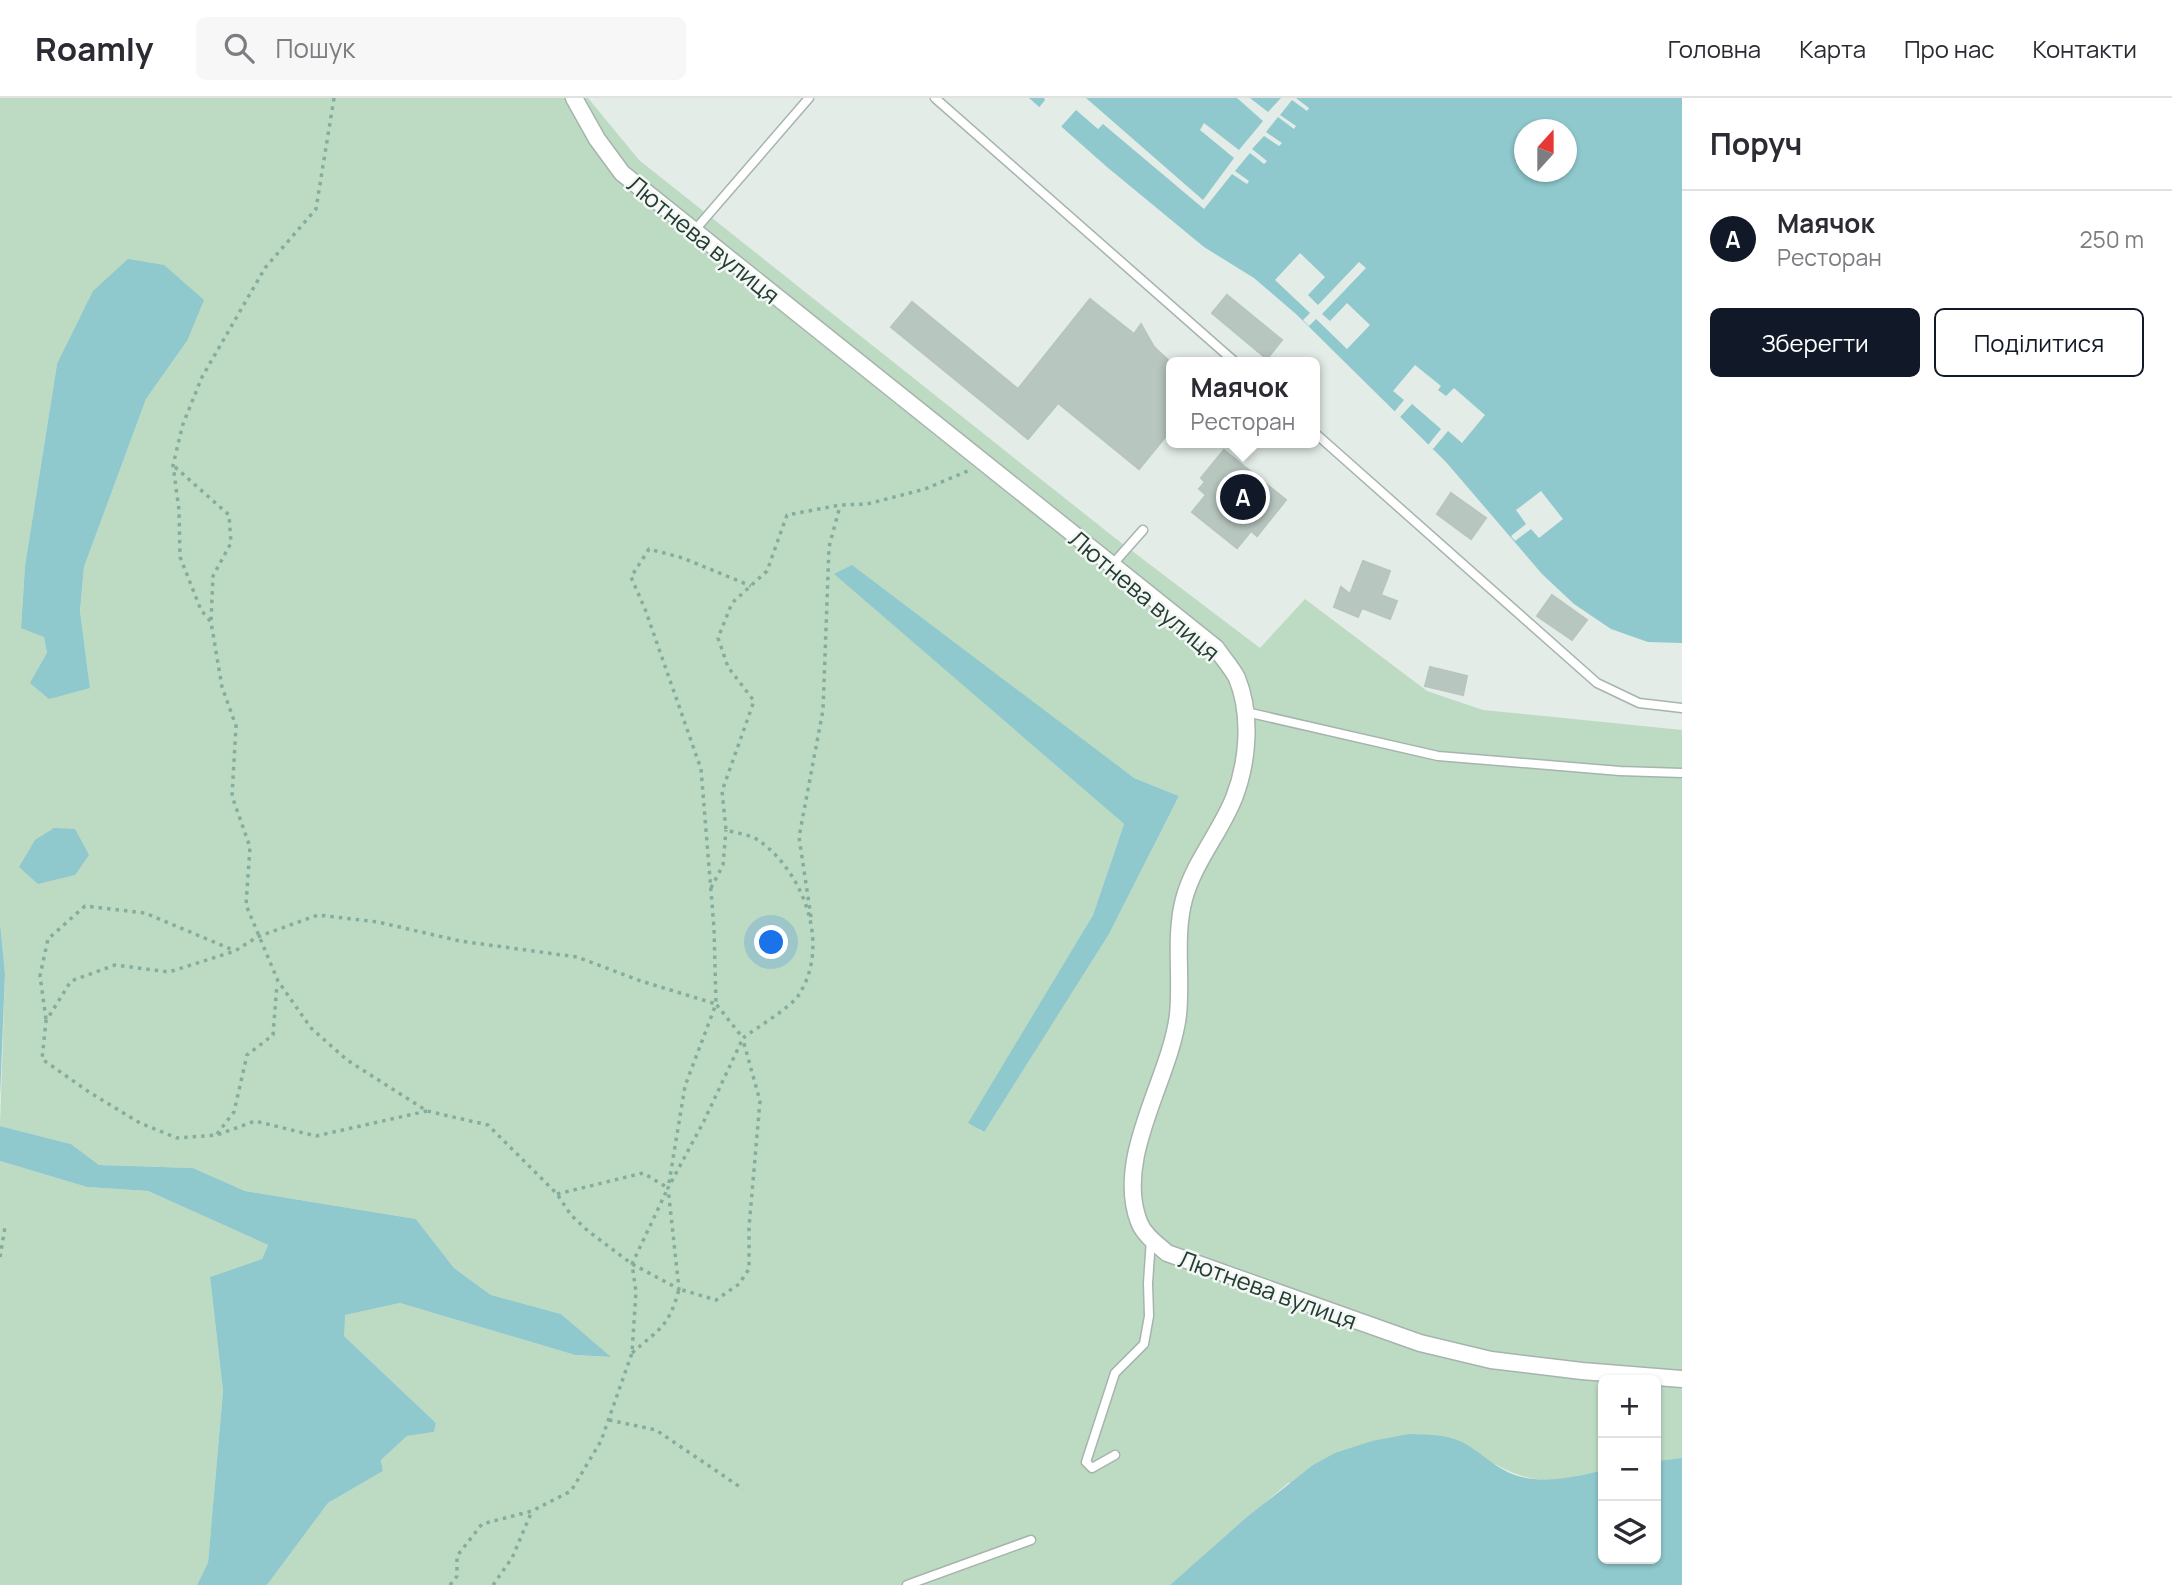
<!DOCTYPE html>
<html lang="uk">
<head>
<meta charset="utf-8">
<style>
	:root { --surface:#fff; --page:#f7f7f7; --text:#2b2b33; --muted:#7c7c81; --line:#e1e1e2; --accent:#111827 }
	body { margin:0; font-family:Manrope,sans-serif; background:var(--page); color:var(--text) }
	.controls { position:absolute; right:21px; bottom:21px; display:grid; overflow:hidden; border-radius:10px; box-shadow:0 2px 5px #0004 }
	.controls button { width:63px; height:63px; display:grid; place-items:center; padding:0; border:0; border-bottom:2px solid var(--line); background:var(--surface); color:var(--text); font:35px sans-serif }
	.compass { position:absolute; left:1514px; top:21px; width:63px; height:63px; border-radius:50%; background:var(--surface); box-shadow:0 2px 5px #0004; rotate:21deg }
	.you { position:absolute; left:772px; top:845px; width:24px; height:24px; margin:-18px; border:5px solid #fff; border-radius:50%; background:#1a73e8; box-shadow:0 0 0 10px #1a73e833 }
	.badge { display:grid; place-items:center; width:46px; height:46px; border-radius:50%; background:var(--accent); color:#fff; font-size:23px; font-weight:700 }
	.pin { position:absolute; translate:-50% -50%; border:4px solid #fff; box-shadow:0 2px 7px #0006 }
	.popup { position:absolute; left:1166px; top:259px; width:154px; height:91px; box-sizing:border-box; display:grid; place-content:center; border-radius:10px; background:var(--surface); filter:drop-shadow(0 2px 5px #0005); font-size:23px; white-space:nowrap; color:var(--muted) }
	.popup b { font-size:26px; color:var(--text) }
	.popup::after { content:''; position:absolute; left:50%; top:100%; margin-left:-14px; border:14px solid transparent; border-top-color:var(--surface) }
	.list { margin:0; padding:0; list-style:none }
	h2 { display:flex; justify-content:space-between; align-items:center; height:91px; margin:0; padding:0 28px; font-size:30px }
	h2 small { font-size:23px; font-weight:400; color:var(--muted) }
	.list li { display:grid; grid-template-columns:46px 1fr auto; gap:21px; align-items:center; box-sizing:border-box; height:98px; padding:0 28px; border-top:2px solid var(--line) }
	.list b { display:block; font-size:26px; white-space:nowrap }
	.list p { margin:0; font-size:23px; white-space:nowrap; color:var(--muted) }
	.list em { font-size:23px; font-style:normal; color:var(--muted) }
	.actions { display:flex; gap:14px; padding:21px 28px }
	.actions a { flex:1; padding:16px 0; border:2px solid var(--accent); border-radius:10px; text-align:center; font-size:24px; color:var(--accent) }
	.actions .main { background:var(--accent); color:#fff }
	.icon { flex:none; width:38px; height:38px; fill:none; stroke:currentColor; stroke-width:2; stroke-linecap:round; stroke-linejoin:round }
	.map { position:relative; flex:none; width:1682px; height:1487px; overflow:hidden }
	header { display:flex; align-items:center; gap:42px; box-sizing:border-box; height:98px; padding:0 35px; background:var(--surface); border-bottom:2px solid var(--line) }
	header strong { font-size:33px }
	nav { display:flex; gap:38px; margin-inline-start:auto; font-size:24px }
	.search { width:490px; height:63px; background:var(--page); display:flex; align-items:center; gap:18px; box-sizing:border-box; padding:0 24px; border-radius:10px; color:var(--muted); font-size:26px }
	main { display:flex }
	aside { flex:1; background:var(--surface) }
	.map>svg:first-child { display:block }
</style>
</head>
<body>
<header>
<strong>Roamly</strong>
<div class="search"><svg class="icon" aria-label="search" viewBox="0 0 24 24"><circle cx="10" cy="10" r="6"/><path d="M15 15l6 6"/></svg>Пошук</div>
<nav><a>Головна</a><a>Карта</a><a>Про нас</a><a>Контакти</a></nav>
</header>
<main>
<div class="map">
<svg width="1682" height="1487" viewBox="0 0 1682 1487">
	<rect width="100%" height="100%" fill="#e3ece7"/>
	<g fill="#bddbc3" fill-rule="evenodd">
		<path d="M0,0h588l51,62 476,378 145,110 45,-49 122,92 56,19 199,20v728l-26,3v-81h-53v90c-44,11 -67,17 -108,-6l-207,19 -118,102h-903l61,-82 55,-32 -2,-11 26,-24 27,-4 2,-9 -92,-87v-21l56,-12 175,52 34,2 -48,-43 -70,-19 -37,-27 -38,-49 -171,-28 -52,-23 -94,-3 -28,-21 -71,-18 5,-152 -5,-52zM187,243l-41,58 -62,168 -4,44 10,77 -43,-35 -3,-17 -23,-9 4,-61 32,-202zM835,476l299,204 45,18 -70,138 -126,198 -14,-9 124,-208 31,-91z"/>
		<polygon points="0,1063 87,1089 148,1093 268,1147 262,1161 210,1179 223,1293 208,1466 197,1487 0,1487"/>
	</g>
	<g fill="#8fc8cd" fill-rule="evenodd">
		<path d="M1029,0h653v545l-34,-1 -37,-13 -37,-25 -32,-30 -96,-112 -150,-148 -42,-36 -50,-31 -97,-80zM1524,32h42v42h-42z"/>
		<polygon points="128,161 164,167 204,202 187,243 146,301 84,469 80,513 90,590 49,601 30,585 47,555 44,539 21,530 25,468 57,266 93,193"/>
		<polygon points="852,467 1134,680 1179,698 1109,836 984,1034 968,1025 1093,817 1124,726 834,476"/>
		<polygon points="54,730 75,731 89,757 75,777 38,786 19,769 35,742"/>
		<polygon points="0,824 5,876 0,999"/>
		<polygon points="0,1028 71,1046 99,1067 193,1070 245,1093 416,1121 454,1170 491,1197 561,1216 611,1259 575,1257 400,1205 345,1217 344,1238 436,1325 434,1334 407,1338 381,1362 383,1373 328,1405 267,1487 197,1487 208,1465 223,1293 210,1179 262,1161 268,1147 148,1093 87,1089 0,1063"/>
		<path d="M1409,1336c18,1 37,0 53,8 19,10 35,28 56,34 28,8 57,1 85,-6v89h53v-98l26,-3v127h-512l77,-68 66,-52 22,-12 37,-12z"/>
	</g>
	<g fill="#e3ece7">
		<polygon points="1044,0 1086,0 1203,102 1234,60 1200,32 1204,25 1239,52 1263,23 1237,0 1250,0 1268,14 1281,0 1296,0 1309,10 1307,13 1292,2 1280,17 1296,28 1294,31 1278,19 1266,34 1282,45 1279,48 1264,38 1252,51 1267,63 1264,66 1250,55 1235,73 1249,83 1247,86 1232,76 1204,111 1103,26 1098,31 1076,12 1059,31 1037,12 1045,2"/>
		<polygon points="1300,155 1325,179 1308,197 1318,207 1359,164 1366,170 1322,216 1330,223 1347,205 1370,227 1347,251 1316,221 1309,228 1303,222 1310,215 1275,182"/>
		<polygon points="1415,267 1441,288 1438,292 1446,298 1454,290 1485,317 1462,345 1448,333 1433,351 1428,347 1441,331 1412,306 1400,319 1394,314 1404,302 1393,293"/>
		<polygon points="1541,393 1563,421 1539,440 1531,431 1515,443 1511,438 1526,426 1516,412"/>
	</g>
	<g fill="#b8c6c0" stroke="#b6c5bd" stroke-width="2">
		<polygon points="1227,197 1282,242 1267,261 1212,215"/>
		<polygon points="1090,201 1134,236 1141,226 1154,249 1171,265 1171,332 1139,371 1058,305 1028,341 891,229 912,204 1018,291"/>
		<polygon points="1224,352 1286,402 1257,438 1251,433 1237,450 1192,414 1206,397 1199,391 1205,384 1201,380"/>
		<polygon points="1451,395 1486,420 1471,441 1437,416"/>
		<polygon points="1363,463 1390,473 1381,497 1397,503 1390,521 1362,510 1358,519 1334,509 1341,489 1350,496"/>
		<polygon points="1552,497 1587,522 1572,542 1537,518"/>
		<polygon points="1430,569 1467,578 1463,597 1425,588"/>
	</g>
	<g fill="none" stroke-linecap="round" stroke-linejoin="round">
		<g stroke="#a6b4ad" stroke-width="11">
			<g id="service">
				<polyline points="935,0 1235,264"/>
				<polyline points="694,133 809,0"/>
				<polyline points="1315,335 1597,585 1639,605 1682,610"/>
				<polyline points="1112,467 1143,432"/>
				<polyline points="1246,614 1438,658 1620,673 1682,675"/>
				<polyline points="1115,1357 1092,1370 1086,1364 1115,1275 1144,1246 1149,1218 1148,1185 1151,1141"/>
				<polyline points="907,1487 1031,1442"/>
			</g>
		</g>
		<g stroke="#a6b4ad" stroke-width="19">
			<path id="minor" d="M574,0l23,41 25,34 594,475c6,9 16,20 21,30 15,37 11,84 -3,120 -14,35 -40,64 -50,101 -10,38 -2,77 -6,116 -8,65 -64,142 -39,207 5,13 18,22 28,31l253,90 71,17 91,11 100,8"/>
		</g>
		<g stroke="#85ad9d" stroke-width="3.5" stroke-dasharray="3.5 5" stroke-linecap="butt">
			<polyline points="334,0 316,111 265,170 202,279 183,326 173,367 179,412 180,459 201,512 211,524 222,589 236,628 232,698 250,749 246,807 278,883 311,930 347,962 427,1013 488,1027 557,1096 571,1117 588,1133 632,1166 679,1191 668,1090 704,1023 743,940"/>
			<polyline points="175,369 229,417 231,445 213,478 211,524"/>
			<polyline points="711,790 723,767 726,732"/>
			<polyline points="811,819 799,739 823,612 829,449 840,408"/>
			<polyline points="46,921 40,878 48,841 85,808 145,815 233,852"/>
			<polyline points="427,1013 316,1038 255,1023 217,1037 177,1040 140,1025 89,994 42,961 46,923 71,883 115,867 169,874 235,853 257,839 318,817 378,824 460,843 577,859 641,883 716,906 714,830 701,671 645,511 631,479 649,451 683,460 751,488"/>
			<polyline points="217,1036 234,1014 247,957 273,937 277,886"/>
			<path d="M669,1085l16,-97 31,-82 27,34c13,-10 47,-30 55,-42 33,-49 7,-121 -37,-154 -8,-7 -25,-9 -35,-12l-4,-39 32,-90 -26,-34 -10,-29 14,-35 35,-32 20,-56 53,-10 27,-1 58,-15 45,-19"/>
			<polyline points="557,1096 643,1075 668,1090"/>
			<polyline points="0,1159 5,1129"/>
			<path d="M632,1255c28,-25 37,-26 47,-64l37,11 23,-16 10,-15v-42l11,-126 -17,-61"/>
			<polyline points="609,1322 656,1332 743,1391"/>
			<polyline points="450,1487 457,1478 457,1458 482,1426 532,1413 571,1393 601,1343 632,1255 636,1194 632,1166 667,1092"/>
			<polyline points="493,1487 512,1460 532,1413"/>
		</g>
		<use href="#service" stroke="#fff" stroke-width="8"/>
		<use href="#minor" stroke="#fff" stroke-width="16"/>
	</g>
	<g text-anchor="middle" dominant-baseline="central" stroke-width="5" stroke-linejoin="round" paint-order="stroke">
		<g font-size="24" fill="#243c33" stroke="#f3f8f5">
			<text transform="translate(704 141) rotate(39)">Лютнева вулиця</text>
			<text transform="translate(1145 497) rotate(40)">Лютнева вулиця</text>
			<text transform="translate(1268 1191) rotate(20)">Лютнева вулиця</text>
		</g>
	</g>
</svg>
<div class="controls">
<button>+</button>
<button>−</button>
<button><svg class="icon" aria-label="layers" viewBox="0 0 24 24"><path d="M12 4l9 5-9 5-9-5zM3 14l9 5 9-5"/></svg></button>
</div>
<svg class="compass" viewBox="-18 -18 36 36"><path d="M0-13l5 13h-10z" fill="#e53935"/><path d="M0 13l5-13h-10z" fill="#7c7c81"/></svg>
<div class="you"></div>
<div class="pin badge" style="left:1243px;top:399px">A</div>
<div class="popup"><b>Маячок</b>Ресторан</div>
</div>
<aside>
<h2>Поруч<small></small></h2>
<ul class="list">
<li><span class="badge">A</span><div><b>Маячок</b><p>Ресторан</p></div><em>250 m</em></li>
</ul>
<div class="actions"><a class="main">Зберегти</a><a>Поділитися</a></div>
</aside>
</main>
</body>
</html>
